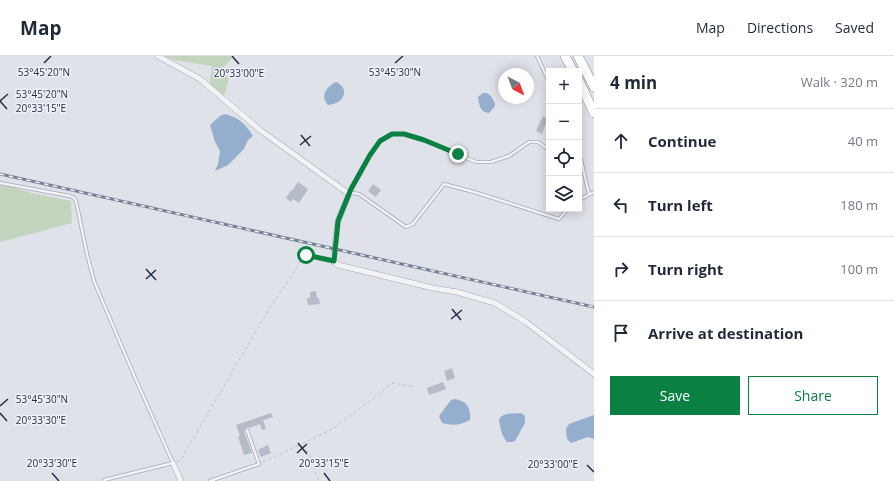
<!DOCTYPE html>
<html lang="en">
<head>
<meta charset="utf-8">
<style>
	:root { --surface:#fff; --page:#f2f2f3; --text:#1f2937; --muted:#747a83; --line:#e0e1e3; --accent:#0b8043 }
	body { margin:0; font-family:"Open Sans",sans-serif; background:var(--page); color:var(--text) }
	.controls { position:absolute; right:12px; top:12px; display:grid; overflow:hidden; border-radius:0px; box-shadow:0 2px 10px #0003 }
	.controls button { width:36px; height:36px; display:grid; place-items:center; padding:0; border:0; border-bottom:1px solid var(--line); background:var(--surface); color:var(--text); font:20px sans-serif }
	.compass { position:absolute; left:498px; top:12px; width:36px; height:36px; border-radius:50%; background:var(--surface); box-shadow:0 2px 10px #0003; rotate:139deg }
	.stop { position:absolute; width:12px; height:12px; margin:-9px; border:3px solid #0b8043; border-radius:50%; background:#fff }
	.stop.end { background:#0b8043; border-color:#fff; box-shadow:0 1px 4px #0008 }
	.list { margin:0; padding:0; list-style:none }
	h2 { display:flex; justify-content:space-between; align-items:center; height:52px; margin:0; padding:0 16px; font-size:17px }
	h2 small { font-size:13px; font-weight:400; color:var(--muted) }
	.list li { display:grid; grid-template-columns:26px 1fr auto; gap:12px; align-items:center; box-sizing:border-box; height:64px; padding:0 16px; border-top:1px solid var(--line) }
	.list b { display:block; font-size:15px; white-space:nowrap }
	.list em { font-size:13px; font-style:normal; color:var(--muted) }
	.actions { display:flex; gap:8px; padding:12px 16px }
	.actions a { flex:1; padding:9px 0; border:1px solid var(--accent); border-radius:0px; text-align:center; font-size:14px; color:var(--accent) }
	.actions .main { background:var(--accent); color:#fff }
	.icon { flex:none; width:22px; height:22px; fill:none; stroke:currentColor; stroke-width:2; stroke-linecap:round; stroke-linejoin:round }
	.map { position:relative; flex:none; width:594px; height:425px; overflow:hidden }
	header { display:flex; align-items:center; gap:24px; box-sizing:border-box; height:56px; padding:0 20px; background:var(--surface); border-bottom:1px solid var(--line) }
	header strong { font-size:19px }
	nav { display:flex; gap:22px; margin-inline-start:auto; font-size:14px }
	main { display:flex }
	aside { flex:1; background:var(--surface) }
	.map>svg:first-child { display:block }
</style>
</head>
<body>
<header>
<strong>Map</strong>
<nav><a>Map</a><a>Directions</a><a>Saved</a></nav>
</header>
<main>
<div class="map">
<svg width="594" height="425" viewBox="0 0 594 425">
	<rect width="100%" height="100%" fill="#dfe2e9"/>
	<g fill="#c3d4bf">
		<polygon points="164,0 234,0 221,14 229,22 224,40 210,28 212,10 174,4"/>
		<polygon points="0,127 31,137 71,145 72,167 0,186"/>
	</g>
	<g fill="#96aecd">
		<path d="M336,26c10,4 11,15 2,20 -3,2 -7,2 -10,3 -8,-9 -2,-18 8,-23z"/>
		<path d="M483,37h4l4,3 4,7v3l-6,7c-9,0 -10,-9 -11,-16z"/>
		<path d="M225,58c14,4 20,9 28,22l-5,4 -4,9 -16,16 -13,6 3,-7 2,-13 -5,-9 -5,-17 10,-9z"/>
		<path d="M455,343c12,2 16,9 15,21 -9,5 -17,6 -28,3l-3,-7 12,-16z"/>
		<path d="M521,357l4,3v7l-10,18 -3,1h-5c-4,-5 -6,-10 -7,-16 0,-1 -1,-5 -1,-6 2,-8 16,-6 22,-7z"/>
		<polygon points="594,359 594,383 588,381 571,387 567,383 566,373 569,368"/>
	</g>
	<g fill="#b5bbc7">
		<polygon points="543,60 548,62 542,78 536,75"/>
		<polygon points="298,126 308,133 299,147 293,143 291,146 286,142 291,134 292,135"/>
		<polygon points="373,128 381,134 376,141 368,135"/>
		<polygon points="316,235 317,242 319,242 320,248 308,249 307,242 310,242 310,236"/>
		<polygon points="452,312 455,322 447,325 444,315"/>
		<polygon points="443,326 446,333 429,339 427,332"/>
		<polygon points="271,357 273,361 263,364 266,373 262,374 260,368 249,372 247,371 245,373 244,375 252,397 244,399 238,381 240,380 236,369"/>
		<polygon points="268,389 271,397 261,401 258,394"/>
	</g>
	<g fill="none" stroke-linecap="round" stroke-linejoin="round">
		<g stroke="#a4a9b4" stroke-width="4">
			<g id="service">
				<polyline points="537,0 549,26"/>
				<polyline points="579,99 581,104 589,138"/>
				<polyline points="0,127 70,140 74,142 76,145 87,198 94,225 133,317 173,407 104,424"/>
				<polyline points="349,138 353,137 359,138 406,171 413,168 444,128 474,136 559,163 568,153"/>
				<polyline points="349,138 370,99 380,85 385,82 392,78 404,78 424,84 476,106 491,106 509,100 529,86 538,86 549,94"/>
				<polyline points="579,144 594,136"/>
				<polyline points="210,425 259,408 247,374"/>
			</g>
		</g>
		<g stroke="#a4a9b4" stroke-width="6">
			<g id="minor">
				<polyline points="158,0 200,23 260,74 349,138 338,165 333,205 338,209 433,232 457,236 495,247 526,266 594,318"/>
				<polyline points="173,407 181,425"/>
			</g>
		</g>
		<g stroke="#858fa1" stroke-width="10">
			<g id="motorway">
				<polyline points="565,0 573,15"/>
				<polyline points="578,0 594,31"/>
				<polyline points="579,25 594,57"/>
			</g>
		</g>
		<g stroke="#bdc0c8" stroke-width="1" stroke-dasharray="3 3" stroke-linecap="butt">
			<polyline points="297,390 334,372 393,327 415,331"/>
			<polyline points="177,406 180,405 272,248 293,218 301,203 306,199 329,204"/>
			<polyline points="263,406 297,390 303,391 308,396 319,425"/>
		</g>
		<use href="#service" stroke="#f2f3f7" stroke-width="2.5"/>
		<use href="#minor" stroke="#f2f3f7" stroke-width="5"/>
		<use href="#motorway" stroke="#fff" stroke-width="9"/>
		<g stroke="#768194" stroke-width="3">
			<polyline id="rail" points="0,118 594,251"/>
		</g>
		<use href="#rail" stroke="#eef1f7" stroke-width="1.5" stroke-dasharray="4.5" stroke-linecap="butt"/>
	</g>
	<g fill="none" stroke-linecap="round" stroke-linejoin="round">
		<polyline stroke="#0b8043" stroke-width="5" points="306,199 334,205 338,165 351,133 370,99 380,85 392,78 404,78 424,84 458,98"/>
	</g>
	<path fill="none" stroke="#262f42" stroke-width="1.5" d="M232,0l7,8M44,7l7,-7M395,7l8,-7M0,45l7,8M0,45l8,-7M301,79l9,11M300,89l11,-9M146,213l10,11M146,223l10,-9M452,253l9,11M451,263l11,-9M0,350l8,-7M0,357l7,8M298,387l9,11M297,397l10,-9M587,409l7,7M52,417l7,8M324,417l6,8"/>
	<g font-size="10" text-anchor="middle" fill="#262f42" stroke="#eef1f7" stroke-width="3" stroke-linejoin="round" paint-order="stroke">
		<text x="44" y="20">53°45'20"N</text>
		<text x="395" y="20">53°45'30"N</text>
		<text x="239" y="21">20°33'00"E</text>
		<text x="42" y="42">53°45'20"N</text>
		<text x="41" y="56">20°33'15"E</text>
		<text x="42" y="347">53°45'30"N</text>
		<text x="41" y="368">20°33'30"E</text>
		<text x="52" y="411">20°33'30"E</text>
		<text x="324" y="411">20°33'15"E</text>
		<text x="553" y="412">20°33'00"E</text>
	</g>
</svg>
<div class="controls">
<button>+</button>
<button>−</button>
<button><svg class="icon" aria-label="locate" viewBox="0 0 24 24"><circle cx="12" cy="12" r="6"/><path d="M12 2v4M12 18v4M2 12h4M18 12h4"/></svg></button>
<button><svg class="icon" aria-label="layers" viewBox="0 0 24 24"><path d="M12 4l9 5-9 5-9-5zM3 14l9 5 9-5"/></svg></button>
</div>
<svg class="compass" viewBox="-18 -18 36 36"><path d="M0-13l5 13h-10z" fill="#e53935"/><path d="M0 13l5-13h-10z" fill="#747a83"/></svg>
<div class="stop" style="left:306px;top:199px"></div>
<div class="stop end" style="left:458px;top:98px"></div>
</div>
<aside>
<h2>4 min<small>Walk · 320 m</small></h2>
<ul class="list">
<li><svg class="icon" aria-label="ahead" viewBox="0 0 24 24"><path d="M12 20V5M6 11l6-6 6 6"/></svg><div><b>Continue</b></div><em>40 m</em></li>
<li><svg class="icon" aria-label="left" viewBox="0 0 24 24"><path d="M17 20v-9H6M10 6l-5 5 5 5"/></svg><div><b>Turn left</b></div><em>180 m</em></li>
<li><svg class="icon" aria-label="right" viewBox="0 0 24 24"><path d="M7 20v-9h11M14 6l5 5-5 5"/></svg><div><b>Turn right</b></div><em>100 m</em></li>
<li><svg class="icon" aria-label="arrive" viewBox="0 0 24 24"><path d="M6 21V4h12l-3 4 3 4H6"/></svg><div><b>Arrive at destination</b></div></li>
</ul>
<div class="actions"><a class="main">Save</a><a>Share</a></div>
</aside>
</main>
</body>
</html>
